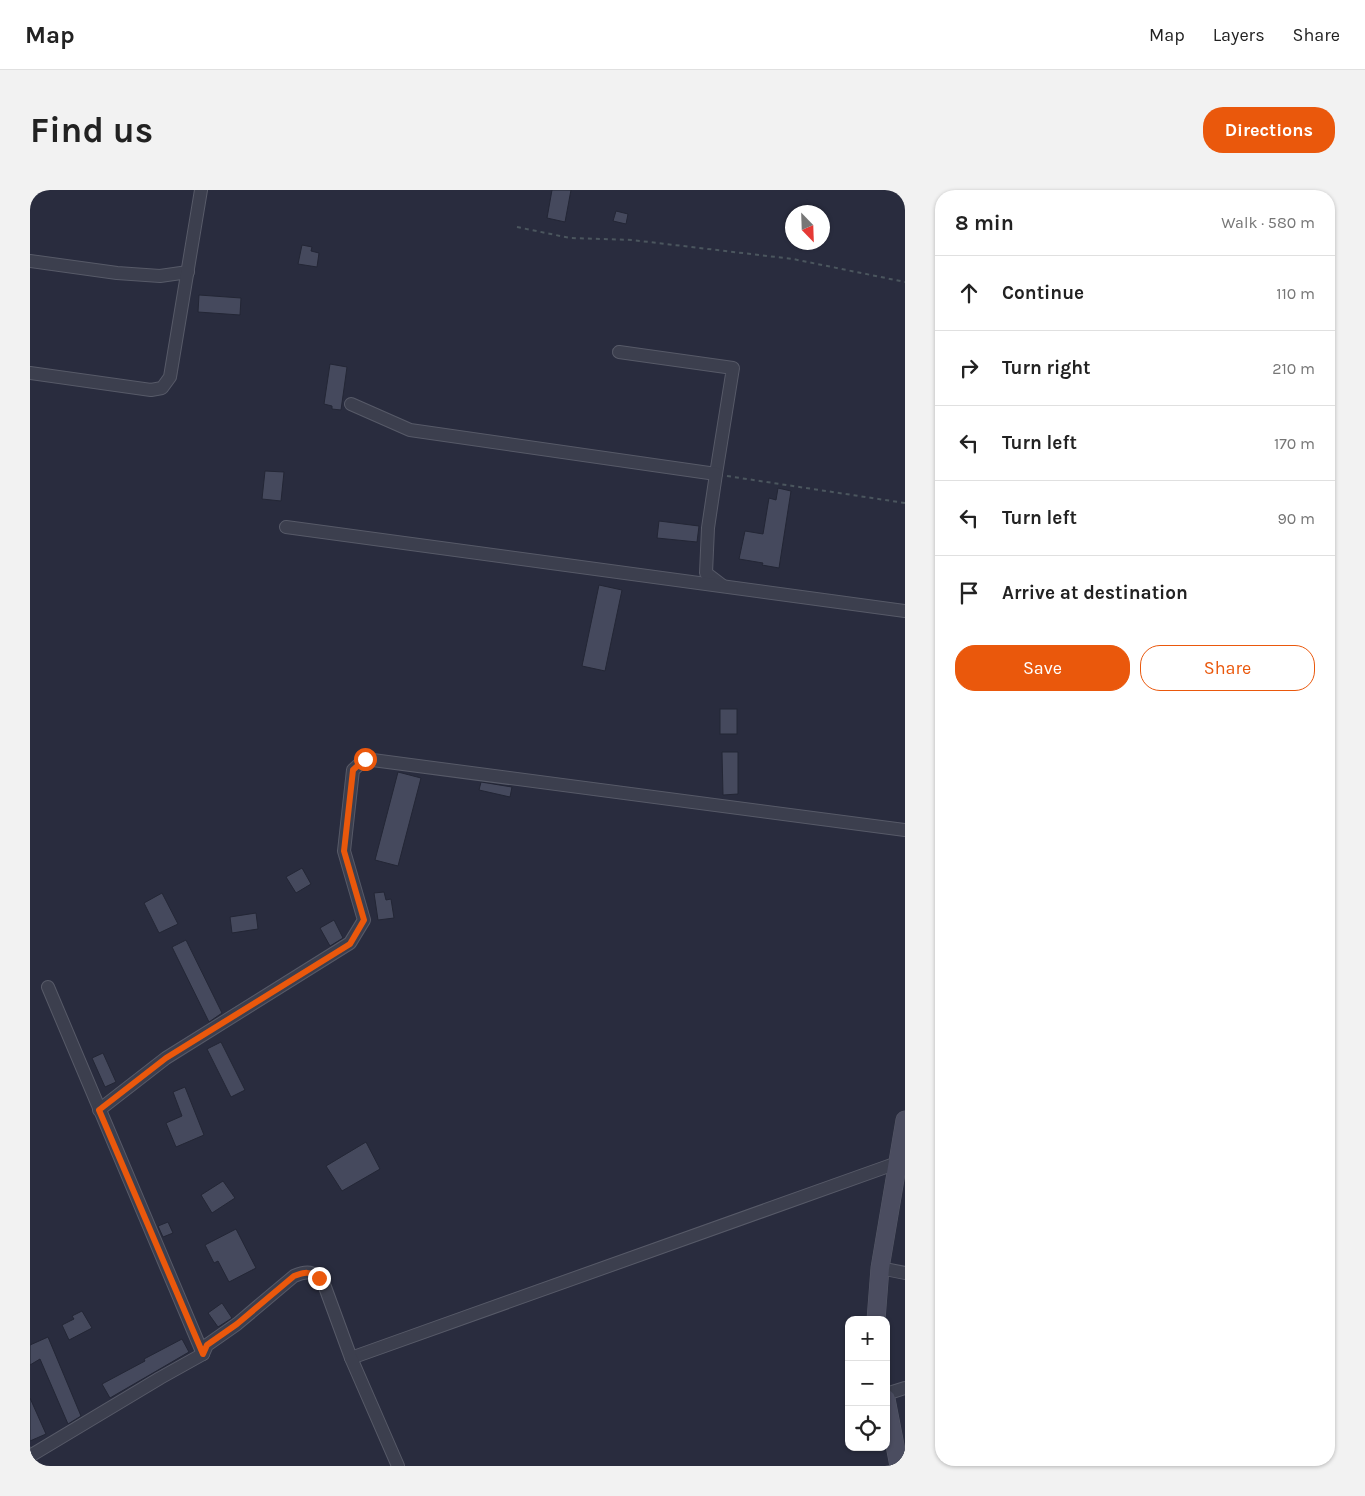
<!DOCTYPE html>
<html lang="en">
<head>
<meta charset="utf-8">
<style>
	:root { --surface:#fff; --page:#f2f2f2; --text:#222; --muted:#767676; --line:#e0e0e0; --accent:#ea580c }
	body { margin:0; font-family:Karla,sans-serif; background:var(--page); color:var(--text) }
	.controls { position:absolute; right:15px; bottom:15px; display:grid; overflow:hidden; border-radius:10px; box-shadow:0 1px 4px #0004 }
	.controls button { width:45px; height:45px; display:grid; place-items:center; padding:0; border:0; border-bottom:1px solid var(--line); background:var(--surface); color:var(--text); font:25px sans-serif }
	.compass { position:absolute; left:755px; top:15px; width:45px; height:45px; border-radius:50%; background:var(--surface); box-shadow:0 1px 4px #0004; rotate:157deg }
	.stop { position:absolute; width:15px; height:15px; margin:-11px; border:4px solid #ea580c; border-radius:50%; background:#fff }
	.stop.end { background:#ea580c; border-color:#fff; box-shadow:0 1px 5px #0008 }
	.list { margin:0; padding:0; list-style:none }
	h2 { display:flex; justify-content:space-between; align-items:center; height:65px; margin:0; padding:0 20px; font-size:21px }
	h2 small { font-size:16px; font-weight:400; color:var(--muted) }
	.list li { display:grid; grid-template-columns:32px 1fr auto; gap:15px; align-items:center; box-sizing:border-box; height:75px; padding:0 20px; border-top:1px solid var(--line) }
	.list b { display:block; font-size:19px; white-space:nowrap }
	.list em { font-size:16px; font-style:normal; color:var(--muted) }
	.actions { display:flex; gap:10px; padding:15px 20px }
	.actions a { flex:1; padding:11px 0; border:1px solid var(--accent); border-radius:20px; text-align:center; font-size:18px; color:var(--accent) }
	.actions .main { background:var(--accent); color:#fff }
	.icon { flex:none; width:28px; height:28px; fill:none; stroke:currentColor; stroke-width:2; stroke-linecap:round; stroke-linejoin:round }
	.map { position:relative; flex:none; width:875px; height:1276px; overflow:hidden; border-radius:20px }
	header { display:flex; align-items:center; gap:30px; box-sizing:border-box; height:70px; padding:0 25px; background:var(--surface); border-bottom:1px solid var(--line) }
	header strong { font-size:24px }
	nav { display:flex; gap:28px; margin-inline-start:auto; font-size:18px }
	.intro { display:flex; align-items:center; justify-content:space-between; box-sizing:border-box; height:120px; padding:0 30px }
	h1 { margin:0; font-size:35px }
	.button { padding:12px 22px; border-radius:20px; background:var(--accent); color:#fff; font-size:18px; font-weight:700 }
	main { display:flex; gap:30px; padding:0 30px }
	aside { flex:1; background:var(--surface); border-radius:20px; box-shadow:0 1px 4px #0004 }
	.map>svg:first-child { display:block }
</style>
</head>
<body>
<header>
<strong>Map</strong>
<nav><a>Map</a><a>Layers</a><a>Share</a></nav>
</header>
<div class="intro"><h1>Find us</h1><a class="button">Directions</a></div>
<main>
<div class="map">
<svg width="875" height="1276" viewBox="0 0 875 1276">
	<rect width="100%" height="100%" fill="#292c3e"/>
	<g fill="#45495d" stroke="#232635">
		<polygon points="522,0 541,0 535,32 517,28"/>
		<polygon points="586,21 598,24 596,34 583,31"/>
		<polygon points="272,55 282,57 281,61 289,63 287,77 268,74"/>
		<polygon points="169,105 211,108 210,125 168,122"/>
		<polygon points="300,174 317,177 311,220 302,219 302,216 294,214"/>
		<polygon points="235,281 254,282 251,311 232,309"/>
		<polygon points="748,298 761,301 749,378 732,375 733,373 709,369 715,341 733,344 739,308 746,310"/>
		<polygon points="629,331 669,336 667,352 627,348"/>
		<polygon points="569,395 592,400 575,481 552,476"/>
		<rect x="690" y="519" width="17" height="25"/>
		<polygon points="692,562 708,562 708,604 693,605"/>
		<polygon points="368,582 391,588 368,676 345,670"/>
		<polygon points="451,592 482,597 480,607 449,600"/>
		<polygon points="272,678 281,694 266,703 256,687"/>
		<polygon points="354,702 356,710 361,709 364,728 348,730 344,703"/>
		<polygon points="132,703 148,734 129,743 114,713"/>
		<polygon points="226,723 228,739 202,743 200,727"/>
		<polygon points="304,730 313,748 300,756 290,738"/>
		<polygon points="156,750 192,823 179,832 142,757"/>
		<polygon points="191,852 215,900 201,907 177,859"/>
		<polygon points="73,863 86,892 75,897 62,868"/>
		<polygon points="155,897 174,945 146,957 136,933 152,926 143,902"/>
		<polygon points="336,952 350,979 312,1001 296,976"/>
		<polygon points="193,991 205,1008 182,1023 171,1005"/>
		<polygon points="138,1032 143,1043 133,1047 128,1036"/>
		<polygon points="206,1039 226,1078 199,1092 188,1071 184,1073 175,1055"/>
		<polygon points="192,1113 202,1128 188,1137 178,1123"/>
		<polygon points="52,1121 62,1138 39,1150 32,1135 44,1129 42,1126"/>
		<polygon points="18,1147 51,1226 38,1234 10,1169 0,1175 0,1155"/>
		<polygon points="152,1149 159,1162 80,1208 72,1194 115,1171 114,1169"/>
		<polygon points="0,1208 16,1244 0,1251"/>
	</g>
	<g fill="none" stroke-linecap="round" stroke-linejoin="round">
		<g stroke="#575a68" stroke-width="14">
			<g id="street">
				<polyline points="0,71 87,83 130,86 158,82"/>
				<polyline points="589,162 703,178 686,284"/>
				<polyline points="0,183 121,200 132,198 140,187 171,0"/>
				<polyline points="321,214 380,240 686,284 678,338 676,383 693,396"/>
				<polyline points="256,337 875,421"/>
				<polyline points="18,797 173,1164"/>
				<polyline points="69,920 136,868 320,753 334,730 314,661 323,580 335,569 875,640"/>
				<polyline points="850,1078 875,1083"/>
				<polyline points="321,1168 867,973 875,973"/>
				<polyline points="856,1204 875,1198"/>
				<path d="M0,1266l130,-78 43,-24 4,-9 30,-21 57,-48c16,-7 21,-4 31,11l26,71 47,108"/>
			</g>
		</g>
		<g stroke="#575a68" stroke-width="19">
			<g id="secondary">
				<polyline points="846,1130 850,1078 875,930"/>
				<polyline points="856,1209 869,1276"/>
			</g>
		</g>
		<g stroke="#4b565e" stroke-width="2" stroke-dasharray="4 4" stroke-linecap="butt">
			<polyline points="487,37 540,48 602,50 763,69 875,92"/>
			<polyline points="697,286 875,313"/>
		</g>
		<use href="#street" stroke="#3c3f4e" stroke-width="12"/>
		<use href="#secondary" stroke="#4b4d60" stroke-width="18"/>
	</g>
	<g fill="none" stroke-linecap="round" stroke-linejoin="round">
		<path stroke="#ea580c" stroke-width="6" d="M289,1088c-10,-7 -14,-6 -25,-2l-57,48 -30,21 -4,9 -104,-244 67,-52 184,-114 14,-24 -20,-69 9,-81 12,-11"/>
	</g>
</svg>
<div class="controls">
<button>+</button>
<button>−</button>
<button><svg class="icon" aria-label="locate" viewBox="0 0 24 24"><circle cx="12" cy="12" r="6"/><path d="M12 2v4M12 18v4M2 12h4M18 12h4"/></svg></button>
</div>
<svg class="compass" viewBox="-18 -18 36 36"><path d="M0-13l5 13h-10z" fill="#e53935"/><path d="M0 13l5-13h-10z" fill="#767676"/></svg>
<div class="stop" style="left:335px;top:569px"></div>
<div class="stop end" style="left:289px;top:1088px"></div>
</div>
<aside>
<h2>8 min<small>Walk · 580 m</small></h2>
<ul class="list">
<li><svg class="icon" aria-label="ahead" viewBox="0 0 24 24"><path d="M12 20V5M6 11l6-6 6 6"/></svg><div><b>Continue</b></div><em>110 m</em></li>
<li><svg class="icon" aria-label="right" viewBox="0 0 24 24"><path d="M7 20v-9h11M14 6l5 5-5 5"/></svg><div><b>Turn right</b></div><em>210 m</em></li>
<li><svg class="icon" aria-label="left" viewBox="0 0 24 24"><path d="M17 20v-9H6M10 6l-5 5 5 5"/></svg><div><b>Turn left</b></div><em>170 m</em></li>
<li><svg class="icon" aria-label="left" viewBox="0 0 24 24"><path d="M17 20v-9H6M10 6l-5 5 5 5"/></svg><div><b>Turn left</b></div><em>90 m</em></li>
<li><svg class="icon" aria-label="arrive" viewBox="0 0 24 24"><path d="M6 21V4h12l-3 4 3 4H6"/></svg><div><b>Arrive at destination</b></div></li>
</ul>
<div class="actions"><a class="main">Save</a><a>Share</a></div>
</aside>
</main>
</body>
</html>
